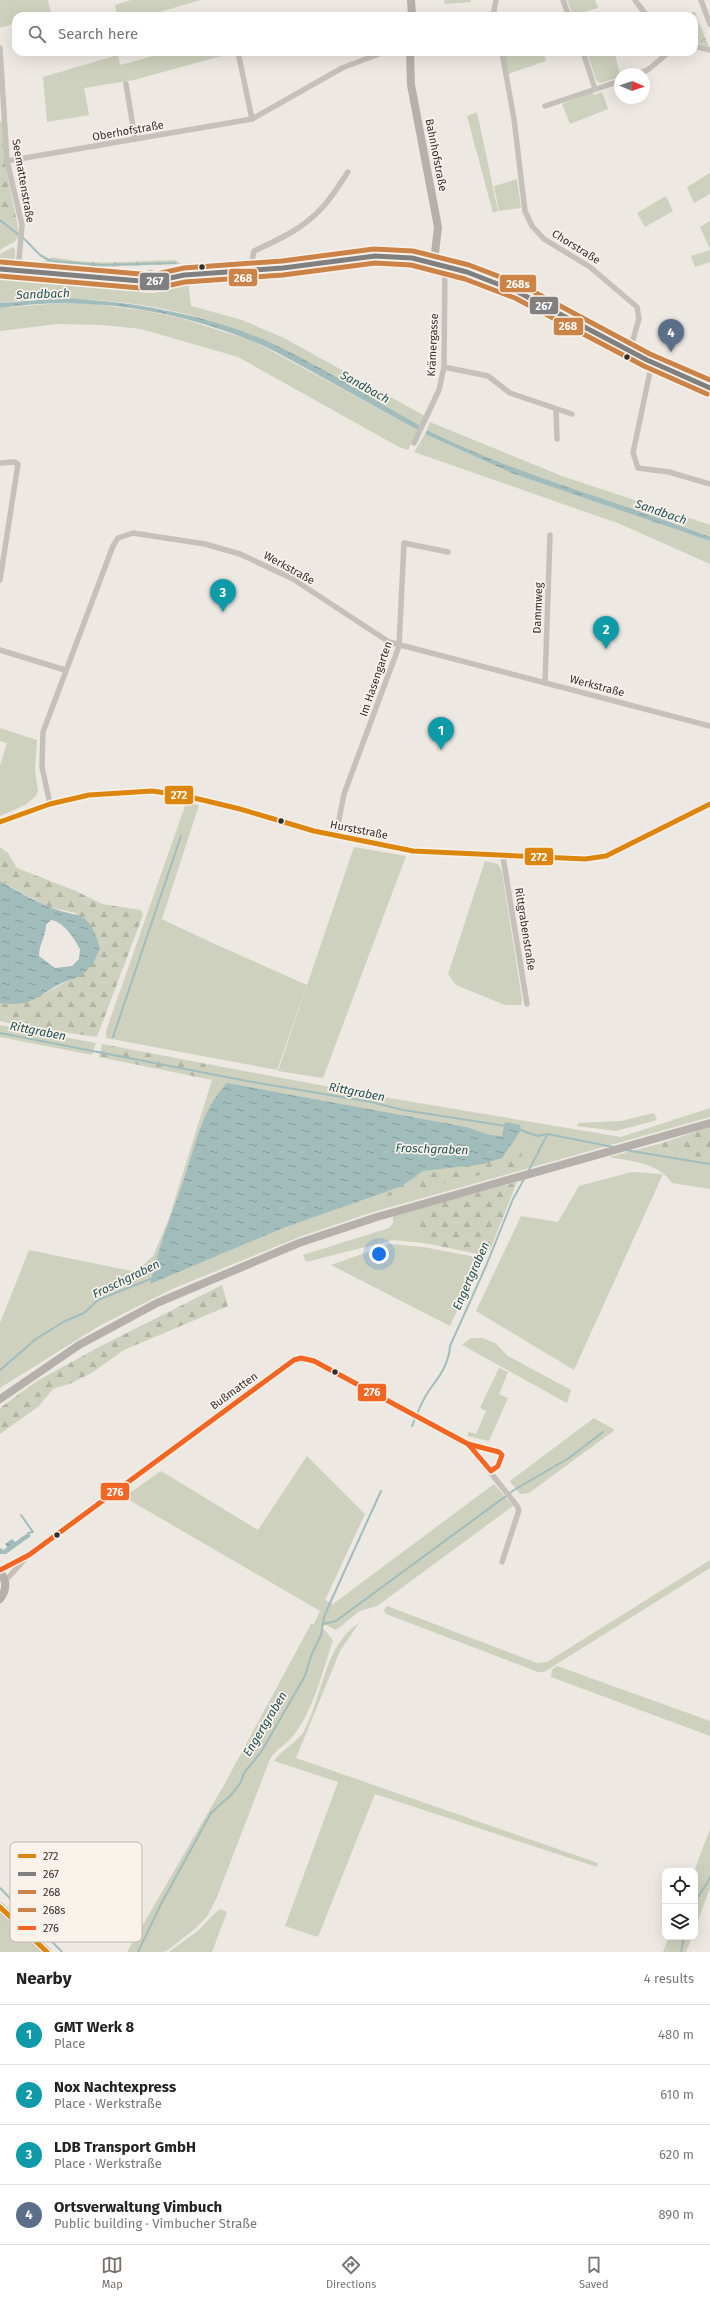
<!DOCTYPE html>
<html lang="en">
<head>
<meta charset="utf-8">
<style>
	:root { --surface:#fff; --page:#f2f2f2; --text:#222; --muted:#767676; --line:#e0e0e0; --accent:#766f6a }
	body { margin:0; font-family:"Fira Sans",sans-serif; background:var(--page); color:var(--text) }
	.controls { position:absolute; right:12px; bottom:12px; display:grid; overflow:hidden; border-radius:8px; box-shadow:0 4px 16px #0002 }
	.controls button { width:36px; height:36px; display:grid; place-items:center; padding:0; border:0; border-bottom:1px solid var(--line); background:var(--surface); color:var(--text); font:20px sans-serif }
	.compass { position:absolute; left:614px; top:68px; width:36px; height:36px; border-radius:50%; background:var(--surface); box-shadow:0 4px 16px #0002; rotate:92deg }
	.you { position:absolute; left:379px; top:1254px; width:14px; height:14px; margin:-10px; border:3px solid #fff; border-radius:50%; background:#1a73e8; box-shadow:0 0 0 6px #1a73e833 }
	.badge { display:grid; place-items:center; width:26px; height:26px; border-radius:50%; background:var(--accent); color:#fff; font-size:13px; font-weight:700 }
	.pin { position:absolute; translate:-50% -33px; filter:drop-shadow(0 1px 2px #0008) }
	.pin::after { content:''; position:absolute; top:21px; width:14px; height:12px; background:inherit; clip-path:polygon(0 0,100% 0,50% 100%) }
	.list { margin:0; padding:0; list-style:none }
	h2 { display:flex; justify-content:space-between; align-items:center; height:52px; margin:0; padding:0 16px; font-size:17px }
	h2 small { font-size:13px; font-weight:400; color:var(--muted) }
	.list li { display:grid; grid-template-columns:26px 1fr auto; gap:12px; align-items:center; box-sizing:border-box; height:60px; padding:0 16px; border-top:1px solid var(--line) }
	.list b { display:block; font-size:15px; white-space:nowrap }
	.list p { margin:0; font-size:13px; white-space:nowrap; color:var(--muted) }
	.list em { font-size:13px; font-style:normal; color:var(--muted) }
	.icon { flex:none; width:22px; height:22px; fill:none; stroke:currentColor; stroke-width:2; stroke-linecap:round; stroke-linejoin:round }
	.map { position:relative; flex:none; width:710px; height:1952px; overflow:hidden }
	.search { position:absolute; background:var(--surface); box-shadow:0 4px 16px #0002; left:12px; right:12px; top:12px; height:44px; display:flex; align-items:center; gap:10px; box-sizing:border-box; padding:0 14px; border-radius:12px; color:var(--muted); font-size:15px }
	.sheet { height:292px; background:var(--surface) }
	nav { display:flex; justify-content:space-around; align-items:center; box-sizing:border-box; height:56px; border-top:1px solid var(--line); background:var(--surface); font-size:11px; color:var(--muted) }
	nav a { display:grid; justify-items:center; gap:2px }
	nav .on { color:var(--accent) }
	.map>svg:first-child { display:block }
</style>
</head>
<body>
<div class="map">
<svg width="710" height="1952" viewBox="0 0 710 1952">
	<defs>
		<pattern id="forest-firs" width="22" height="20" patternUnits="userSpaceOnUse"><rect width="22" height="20" fill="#ced1bd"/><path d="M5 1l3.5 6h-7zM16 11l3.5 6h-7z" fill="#b2b4a3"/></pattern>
		<pattern id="park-crowns" width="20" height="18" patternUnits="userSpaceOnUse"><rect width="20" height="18" fill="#ced1bd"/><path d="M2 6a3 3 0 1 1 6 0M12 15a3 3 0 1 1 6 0" fill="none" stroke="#b2b4a3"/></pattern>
		<pattern id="water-ripples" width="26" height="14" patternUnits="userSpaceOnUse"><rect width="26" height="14" fill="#a0bdbc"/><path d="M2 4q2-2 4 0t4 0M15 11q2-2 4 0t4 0" fill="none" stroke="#839a99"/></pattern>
	</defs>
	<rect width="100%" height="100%" fill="#ede8e2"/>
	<g fill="#ced1bd">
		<polygon points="0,0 48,0 51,13 40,16 16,16 16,23 0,28"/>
		<polygon points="131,0 201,0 145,16 117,16 115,5"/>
		<polygon points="444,0 471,0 471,2 445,4"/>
		<polygon points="567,0 595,0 598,8 573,15"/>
		<polygon points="168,52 236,52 134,80 84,88 89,115 47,122 43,77 118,55 120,65"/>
		<polygon points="504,52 543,52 546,61 508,74"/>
		<polygon points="587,52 615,52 620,77 600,83 596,80"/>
		<polygon points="592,92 594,95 602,92 608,109 570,124 562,104"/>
		<polygon points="477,112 498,211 493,213 467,116"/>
		<polygon points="710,173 710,194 694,203 687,187"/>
		<polygon points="517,179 521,208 499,211 494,186"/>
		<polygon points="666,196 673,211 645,227 637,213"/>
		<path d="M0,217l19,15c0,11 -11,12 -19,18z"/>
		<polygon points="710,221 710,249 700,227"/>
		<polygon points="13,247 15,249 15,261 10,265 0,264 0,254"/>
		<polygon points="710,250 710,262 695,267 691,256"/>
		<path d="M0,273l148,13 40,-6 3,26 51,14 42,18 141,78 -4,10c-53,-28 -103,-61 -158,-85 -82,-37 -173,-49 -263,-38z"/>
		<polygon points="85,303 146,311 180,318 253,341 418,430 408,450 399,447 238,357 141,329 102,325 57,324 0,331 0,308 49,304"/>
		<polygon points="430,422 562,476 710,525 710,537 675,523 527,474 458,446 427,430"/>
		<polygon points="425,434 514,474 710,541 710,564 620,524 414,452"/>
		<polygon points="0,728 37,740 35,770 38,791 36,796 25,805 0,816 0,766 7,743 0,741"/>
		<polygon points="186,803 199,805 162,919 208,941 307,985 277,1070 106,1038 106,1031"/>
		<polygon points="354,847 406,856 323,1078 278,1071"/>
		<polygon points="485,861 498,864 502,872 522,999 521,1005 505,1005 456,985 448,974"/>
		<polygon points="0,1013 21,1026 0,1021"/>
		<polygon points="0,1025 96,1043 92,1055 0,1037"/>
		<polygon points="207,1064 383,1097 621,1137 710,1108 710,1117 373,1212 302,1236 172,1289 99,1326 0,1388 0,1323 29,1250 136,1272 153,1256 168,1221 212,1080"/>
		<polygon points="654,1113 657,1120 616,1131 577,1126 578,1123 621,1121"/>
		<path d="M662,1143l-1,5 6,3 43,8v30l-38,-6c-13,-20 -41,-22 -63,-26z"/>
		<polygon points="632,1172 663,1174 574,1370 476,1311 521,1216 558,1222 579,1186"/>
		<polygon points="417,1209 417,1223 424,1243 393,1240 306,1262 303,1255 389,1228 393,1223 393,1216"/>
		<polygon points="390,1244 423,1247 481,1258 450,1326 331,1265"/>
		<polygon points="471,1338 482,1338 495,1343 508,1356 571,1390 567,1403 462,1345"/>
		<polygon points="499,1368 508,1372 499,1394 508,1398 489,1441 467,1436 469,1432 476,1434 486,1411 480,1408"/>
		<polygon points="594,1418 615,1430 529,1493 520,1494 510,1481"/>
		<path d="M307,1456l58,58 -40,86 8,4 161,-120 19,22 -136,100 -17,5 -24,19 -10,-5 -5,1 12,14c-9,27 -20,70 -37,92 -7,11 -19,16 -26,27l-53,138 -9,18 -11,12 -29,23 -5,2h-36l97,-167 87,-161h3l6,-13 -196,-114 37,-26 97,59z"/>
		<polygon points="710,1560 710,1568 544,1672 538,1672 386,1614 384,1610 387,1606 537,1663 547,1662"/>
		<path d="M359,1623l-19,28 -44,107 302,105 -1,4 -222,-73 -57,143 -33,-11 53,-144 -64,-21c8,-12 23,-18 30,-30 19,-35 20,-86 55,-108z"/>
		<polygon points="557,1666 710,1721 710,1736 551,1677 552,1670"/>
		<polygon points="710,1829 710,1888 695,1929 694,1871"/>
		<polygon points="221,1909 227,1912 212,1952 169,1952 199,1930 217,1911"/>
		<polygon points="0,1913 41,1952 0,1952"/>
		<polygon points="669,1937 692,1937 686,1952 663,1952"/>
	</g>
	<g fill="url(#forest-firs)">
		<polygon points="0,121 2,122 5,164 19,232 0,217"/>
		<path d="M53,257c39,9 81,4 122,3l6,4 -85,3 -58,-3z"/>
		<path d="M0,847l8,6 9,15 59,23 26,13 39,6 2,5 -46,122 -76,-11 -21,-13v-10c30,4 58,-18 85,-31l-9,-59 -28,-6 -48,-26z"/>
		<polygon points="102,1044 207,1064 212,1080 99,1057"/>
		<polygon points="710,1127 710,1159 667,1151 661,1148 662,1143"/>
		<polygon points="513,1150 521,1152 522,1158 519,1166 362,1202 347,1204 336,1201 388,1174 433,1172 481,1161"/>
		<polygon points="517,1182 490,1250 478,1254 424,1243 417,1223 417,1209"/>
		<polygon points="222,1285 228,1306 124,1350 93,1372 72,1383 53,1389 39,1406 0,1434 0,1408 37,1381 99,1347"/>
	</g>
	<polygon fill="url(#park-crowns)" points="695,12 709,47 694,42 694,16 681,16"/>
	<g fill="url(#water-ripples)" fill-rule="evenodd">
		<path d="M64,298c59,3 116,12 172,31 65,23 124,64 185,97l-3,4c-37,-20 -73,-40 -109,-60 -19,-10 -37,-21 -57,-29 -78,-32 -168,-46 -252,-33v-5h2z"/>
		<path d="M427,430c90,46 189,70 283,107v4l-196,-67 -89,-40z"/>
		<path d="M0,881c15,9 31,18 47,25 31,14 41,0 53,42 -4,9 -7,18 -15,24 -6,6 -17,8 -25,12 -25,13 -28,23 -60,19zM51,920c13,2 23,18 29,29l-1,10 -7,7 -17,2 -16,-12c0,-12 7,-20 7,-31z"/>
		<path d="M227,1083l239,44 24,8 12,1 3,-14 15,3 1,5 -19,28 -19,6 -60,7 -21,15 -119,42 -133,56c8,-35 21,-68 33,-102 12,-34 18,-72 44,-99z"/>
		<polygon points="28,1533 31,1536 6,1554 0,1554 0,1548 4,1550 7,1547 5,1544 12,1539 15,1542"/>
	</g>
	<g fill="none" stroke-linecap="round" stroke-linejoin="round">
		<g stroke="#a0bdbc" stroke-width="2">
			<polyline points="0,220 19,235"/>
			<path d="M23,238c11,9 16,21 31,23l48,4 74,-2"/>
			<polyline points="0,1033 247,1081 371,1102 403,1110 506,1126"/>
			<polyline points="113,1037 181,836"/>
			<polyline points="518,1129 537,1136 548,1134 613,1147"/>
			<polyline points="625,1150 710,1164"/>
			<polyline points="528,1172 547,1135"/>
			<polyline points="0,1370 36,1339 65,1321 84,1313 98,1300 153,1278"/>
			<path d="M412,1426c5,-12 10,-26 18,-37 10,-13 19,-26 20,-43l36,-80 27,-67 11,-20"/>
			<polyline points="21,1515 33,1532 28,1533"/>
			<polyline points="323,1624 336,1621 514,1490 569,1458 603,1432"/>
			<polyline points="0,1888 62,1952"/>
			<path d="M695,1902c5,-10 11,-15 15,-25"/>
			<polyline points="138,1952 161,1904 211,1813 232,1794 241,1782 244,1773 261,1752 305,1676 311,1656 321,1635 324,1617 330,1603 381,1491"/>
			<polyline points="681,1952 684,1937"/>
		</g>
		<g stroke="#c6c0bb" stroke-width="5.5">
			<polyline points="563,0 569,16"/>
			<polyline points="635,0 647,16"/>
			<polyline points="701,0 710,24"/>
			<polyline points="493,16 496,0"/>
			<polyline points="694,46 710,50"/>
			<polyline points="0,48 7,161 22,225 18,270"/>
			<polyline points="502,52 514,119 525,211 532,226 544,239 590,267 637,307 639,319 630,350"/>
			<polyline points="583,52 595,89"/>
			<polyline points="239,57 252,119"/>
			<polyline points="639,74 649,69 669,52"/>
			<polyline points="126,84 135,139"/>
			<polyline points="545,106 620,81"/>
			<polyline points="7,161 252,119 342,68 384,52"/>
			<path d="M253,271l-1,-10 2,-10c24,-11 48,-22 66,-41 11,-11 19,-25 28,-38"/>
			<polyline points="652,362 633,453 638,468 669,472 710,484"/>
			<polyline points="444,367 488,376 510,393 572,414"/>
			<polyline points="556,409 557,439"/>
			<polyline points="414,443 439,390 444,367 445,265"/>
			<polyline points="0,463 14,462 18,464 0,580"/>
			<polyline points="0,650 65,670"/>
			<polyline points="545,683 550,535"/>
			<polyline points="50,804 42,767 43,732 113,546 118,538 133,533 205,544 240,554 293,579 389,642 710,726"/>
			<polyline points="0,822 50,804 89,795 152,791 186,796 240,809 314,831 413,851 585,859 606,856 710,804"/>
			<polyline points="336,835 344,794 399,646 404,543 448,552"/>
			<polyline points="503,857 527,1004"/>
			<polyline points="468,1444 517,1506 519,1510 502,1562"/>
			<path d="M0,1570l29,-15 248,-184c15,-10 25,-16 42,-7l149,80 31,8 3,3c-1,9 -4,12 -11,16"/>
			<polyline points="5,1581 25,1559"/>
		</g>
		<g stroke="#b6b0ac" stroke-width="8">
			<polyline points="411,0 412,16"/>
			<polyline points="410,52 411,85 438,227 434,262"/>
			<polyline points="0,269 142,282 177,277"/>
			<polyline points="113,280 151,274 184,275 283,268 375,256 412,258 467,272 518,292 647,360 710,388"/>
			<polyline points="0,1399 79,1345 157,1303 299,1243 377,1217 710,1123"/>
			<path d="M0,1572c7,9 7,18 0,27"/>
		</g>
		<polyline stroke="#aba5a0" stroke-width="9" points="0,1907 47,1952"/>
		<g stroke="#f9f2eb" stroke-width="8">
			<g id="bus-1">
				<polyline points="0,822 50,804 89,795 152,791 186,796 240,809 314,831 413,851 585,859 606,856 710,804"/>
				<polyline points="0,1907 47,1952"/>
			</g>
		</g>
		<g stroke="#f9f2eb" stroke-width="8">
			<polyline id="bus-2" points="0,269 152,282 184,275 283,268 375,256 412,258 467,272 518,292 647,360 710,388"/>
		</g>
		<g stroke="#f9f2eb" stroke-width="8">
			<polyline id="bus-3" points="0,276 152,289 185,282 283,275 375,263 411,265 465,279 515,298 644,366 707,394"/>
		</g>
		<g stroke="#f9f2eb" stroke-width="8">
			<polyline id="bus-4" points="1,262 152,275 184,268 282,261 374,249 413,251 469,265 521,285 650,354 710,380"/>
		</g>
		<g stroke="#f9f2eb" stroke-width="8">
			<g id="bus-5">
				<polygon points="468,1444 499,1452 502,1455 498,1466 491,1471"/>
				<polyline points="0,1570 29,1555 294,1360 301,1358 314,1361 468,1444"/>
			</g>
		</g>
		<use href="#bus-1" stroke="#dd860d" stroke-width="5"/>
		<use href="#bus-2" stroke="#808080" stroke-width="5"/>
		<use href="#bus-3" stroke="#cb8347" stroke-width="5"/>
		<use href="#bus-4" stroke="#cb8347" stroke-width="5"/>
		<use href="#bus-5" stroke="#f26522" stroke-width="5"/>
	</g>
	<g fill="#362e2a" stroke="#f9f2eb" stroke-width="1.5">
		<circle cx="202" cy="267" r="3.5"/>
		<circle cx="627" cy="357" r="3.5"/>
		<circle cx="281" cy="821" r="3.5"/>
		<circle cx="335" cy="1372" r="3.5"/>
		<circle cx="57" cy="1535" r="3.5"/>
	</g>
	<g text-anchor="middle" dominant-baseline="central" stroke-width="3.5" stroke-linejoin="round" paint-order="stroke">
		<g font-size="11" fill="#362e2a" stroke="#f9f2eb">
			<text transform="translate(128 131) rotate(-10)">Oberhofstraße</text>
			<text transform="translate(436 155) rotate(79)">Bahnhofstraße</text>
			<text transform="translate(23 181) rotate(80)">Seemattenstraße</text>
			<text transform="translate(576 247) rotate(32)">Chorstraße</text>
			<text transform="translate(433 345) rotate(-87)">Krämergasse</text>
			<text transform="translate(289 568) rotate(29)">Werkstraße</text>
			<text transform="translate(538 608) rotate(-88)">Dammweg</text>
			<text transform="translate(376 679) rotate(-71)">Im Hasengarten</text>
			<text transform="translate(597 686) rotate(15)">Werkstraße</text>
			<text transform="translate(359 830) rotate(11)">Hurststraße</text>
			<text transform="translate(525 929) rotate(81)">Rittgrabenstraße</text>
			<text transform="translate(234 1391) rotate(-36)">Bußmatten</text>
		</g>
		<g font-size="12" font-style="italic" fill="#225255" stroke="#f9f2eb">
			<text transform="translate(43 294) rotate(-2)">Sandbach</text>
			<text transform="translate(365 387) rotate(29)">Sandbach</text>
			<text transform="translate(661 512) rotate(19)">Sandbach</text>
			<text transform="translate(38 1031) rotate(11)">Rittgraben</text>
			<text transform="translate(357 1092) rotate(11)">Rittgraben</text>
			<text transform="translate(432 1149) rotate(2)">Froschgraben</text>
			<text transform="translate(471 1276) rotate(-66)">Engertgraben</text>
			<text transform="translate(126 1279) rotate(-26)">Froschgraben</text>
			<text transform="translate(265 1724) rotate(-59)">Engertgraben</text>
		</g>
	</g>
	<rect x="10" y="1842" width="132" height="100" rx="6" fill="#f9f2eb" stroke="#beb7b1" stroke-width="1"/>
	<rect x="18" y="1854" width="18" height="4" fill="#dd860d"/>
	<rect x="18" y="1872" width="18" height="4" fill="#808080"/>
	<rect x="18" y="1890" width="18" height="4" fill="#cb8347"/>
	<rect x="18" y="1908" width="18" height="4" fill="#cb8347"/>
	<rect x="18" y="1926" width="18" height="4" fill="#f26522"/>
	<g font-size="11" fill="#362e2a">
		<text x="43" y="1860">272</text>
		<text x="43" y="1878">267</text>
		<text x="43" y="1896">268</text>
		<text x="43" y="1914">268s</text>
		<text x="43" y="1932">276</text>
	</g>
	<g stroke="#f9f2eb" stroke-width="1.5">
		<rect x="228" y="268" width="30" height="19" rx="4" fill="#cb8347"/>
		<rect x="139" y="272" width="31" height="19" rx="4" fill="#808080"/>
		<rect x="499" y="274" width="38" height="19" rx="4" fill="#cb8347"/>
		<rect x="529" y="296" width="30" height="19" rx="4" fill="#808080"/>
		<rect x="553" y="317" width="31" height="19" rx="4" fill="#cb8347"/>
		<rect x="164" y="785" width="30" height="20" rx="4" fill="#dd860d"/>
		<rect x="524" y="847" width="30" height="19" rx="4" fill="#dd860d"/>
		<rect x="357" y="1383" width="30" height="19" rx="4" fill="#f26522"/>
		<rect x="100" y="1482" width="30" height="19" rx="4" fill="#f26522"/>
	</g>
	<g font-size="11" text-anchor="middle" font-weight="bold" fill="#fff">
		<text x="243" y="282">268</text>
		<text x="155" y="285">267</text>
		<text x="518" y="288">268s</text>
		<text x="544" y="310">267</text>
		<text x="568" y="330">268</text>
		<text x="179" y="799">272</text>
		<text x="539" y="861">272</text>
		<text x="372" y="1396">276</text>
		<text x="115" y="1496">276</text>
	</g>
</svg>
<div class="controls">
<button><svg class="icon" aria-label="locate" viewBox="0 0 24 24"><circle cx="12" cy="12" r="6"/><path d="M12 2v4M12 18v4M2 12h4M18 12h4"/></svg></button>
<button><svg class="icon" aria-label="layers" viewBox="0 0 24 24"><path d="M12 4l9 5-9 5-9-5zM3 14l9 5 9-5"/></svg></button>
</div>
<svg class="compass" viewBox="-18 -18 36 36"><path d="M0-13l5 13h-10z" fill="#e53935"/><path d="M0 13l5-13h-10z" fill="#767676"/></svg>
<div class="you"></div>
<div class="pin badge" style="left:441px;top:750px;background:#0f9aa8">1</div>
<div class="pin badge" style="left:606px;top:649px;background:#0f9aa8">2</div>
<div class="pin badge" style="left:223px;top:612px;background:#0f9aa8">3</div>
<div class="pin badge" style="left:671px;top:352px;background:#5c6f8a">4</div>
<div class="search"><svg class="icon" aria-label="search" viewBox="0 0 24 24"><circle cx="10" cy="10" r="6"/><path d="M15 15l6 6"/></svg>Search here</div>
</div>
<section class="sheet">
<h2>Nearby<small>4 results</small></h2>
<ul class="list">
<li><span class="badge" style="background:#0f9aa8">1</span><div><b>GMT Werk 8</b><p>Place</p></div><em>480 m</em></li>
<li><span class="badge" style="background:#0f9aa8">2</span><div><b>Nox Nachtexpress</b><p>Place · Werkstraße</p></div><em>610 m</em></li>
<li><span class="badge" style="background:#0f9aa8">3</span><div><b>LDB Transport GmbH</b><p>Place · Werkstraße</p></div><em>620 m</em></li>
<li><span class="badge" style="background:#5c6f8a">4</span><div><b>Ortsverwaltung Vimbuch</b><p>Public building · Vimbucher Straße</p></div><em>890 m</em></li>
</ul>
</section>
<nav>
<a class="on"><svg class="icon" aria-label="map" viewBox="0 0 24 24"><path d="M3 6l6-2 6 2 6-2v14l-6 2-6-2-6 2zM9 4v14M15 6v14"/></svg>Map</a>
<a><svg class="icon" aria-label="directions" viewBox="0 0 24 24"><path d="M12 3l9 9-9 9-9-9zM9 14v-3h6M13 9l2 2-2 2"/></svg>Directions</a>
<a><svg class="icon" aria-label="saved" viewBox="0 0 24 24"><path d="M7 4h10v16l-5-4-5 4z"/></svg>Saved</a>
</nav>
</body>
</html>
